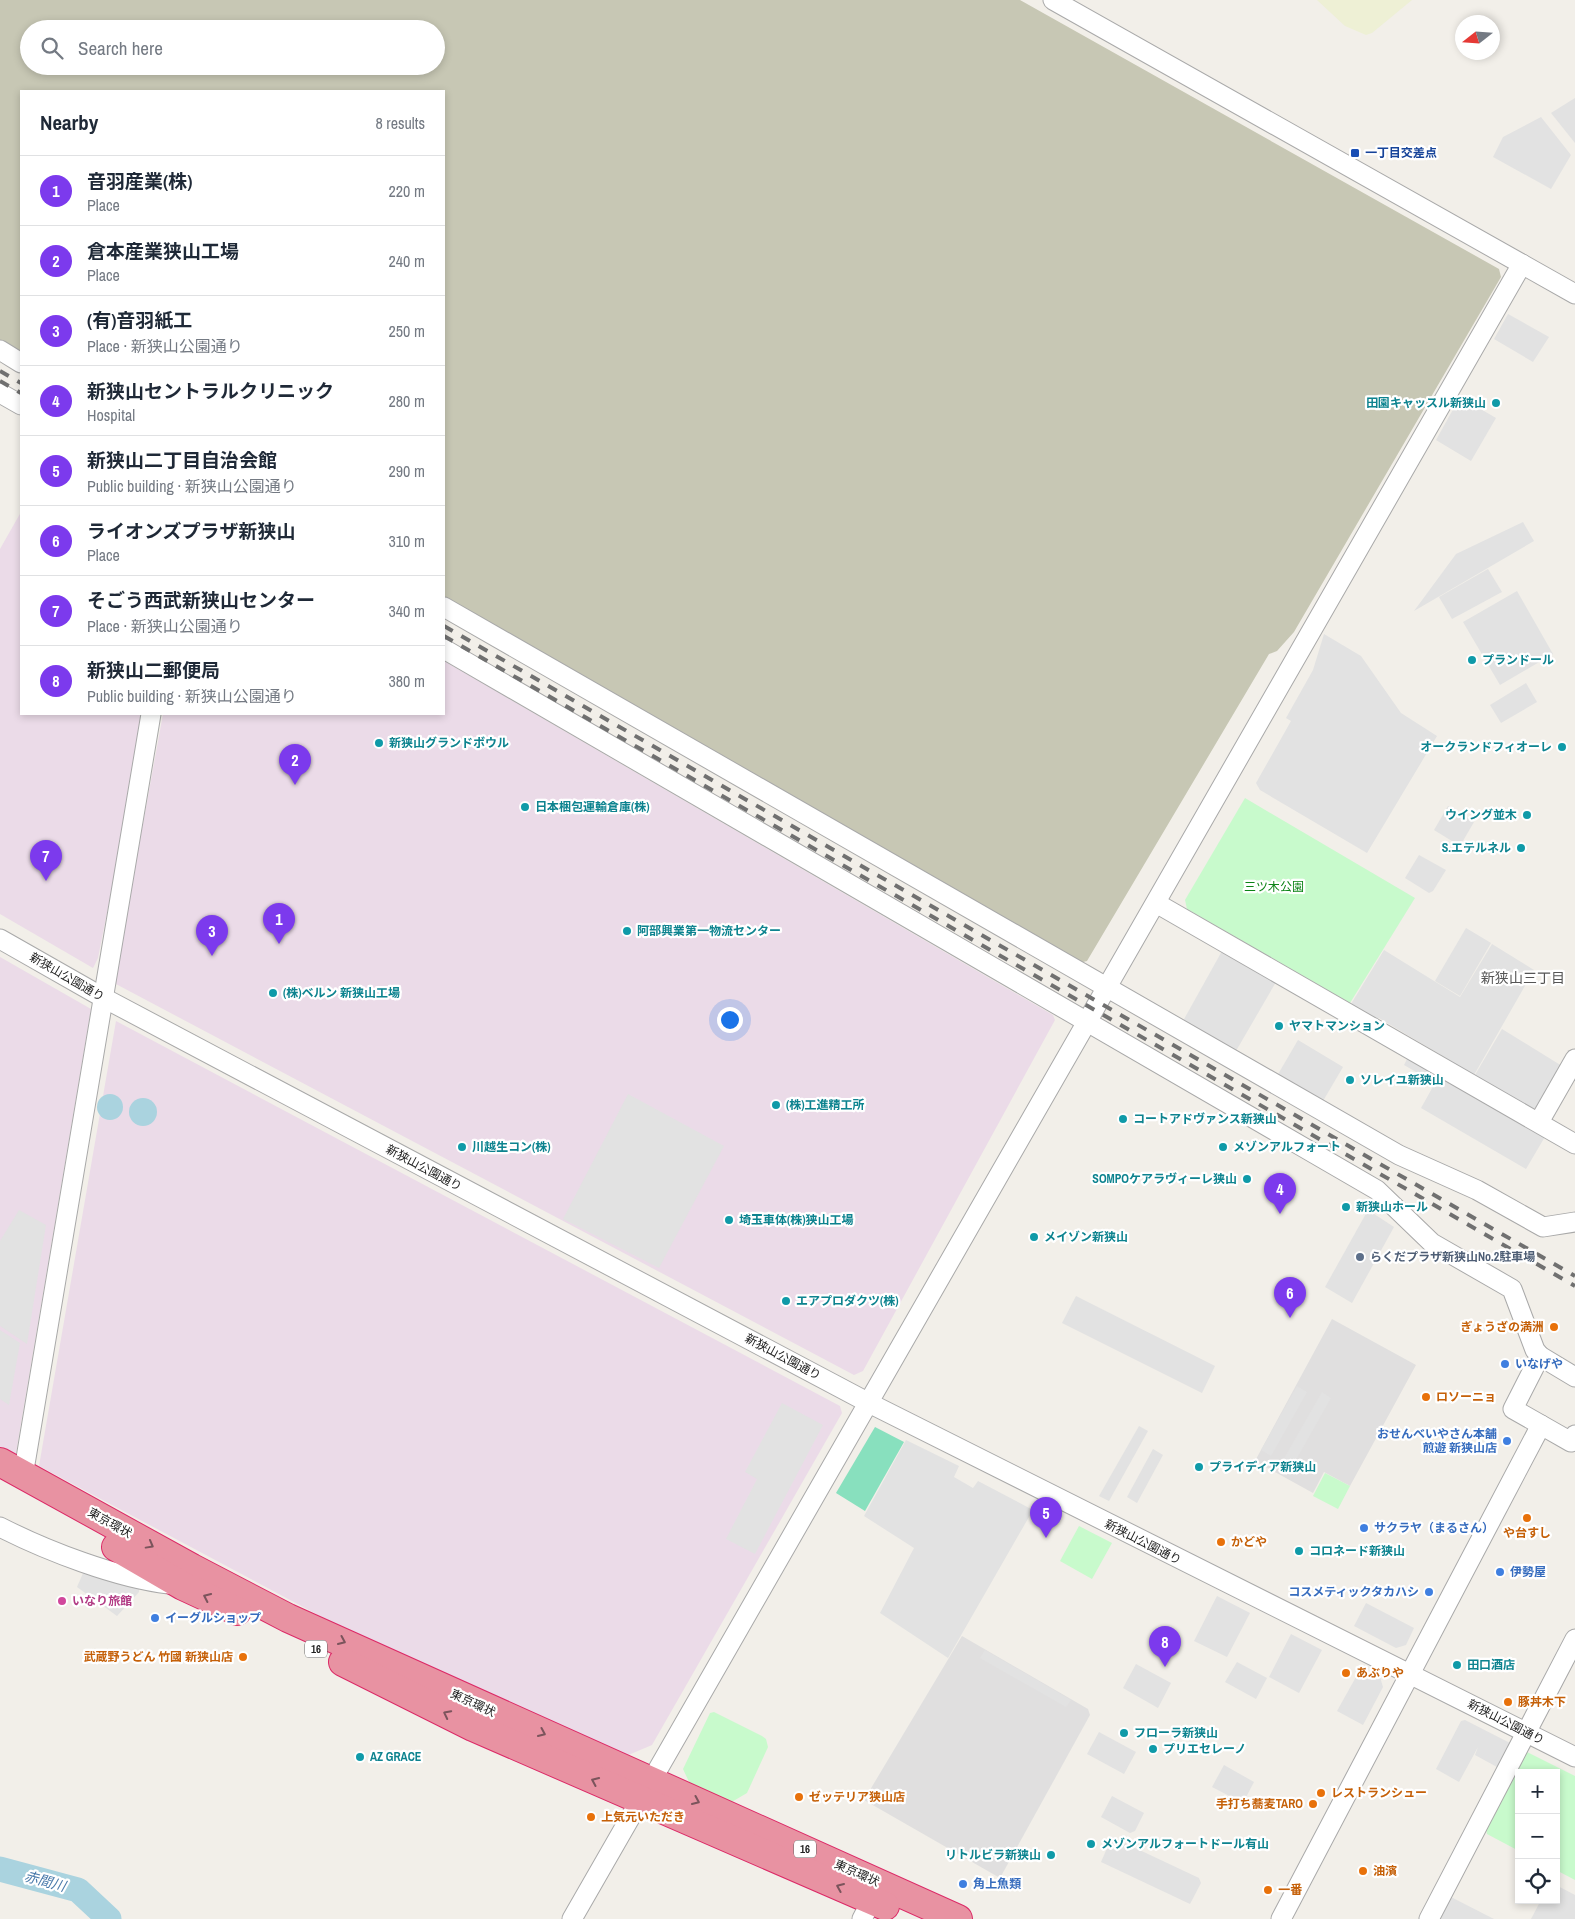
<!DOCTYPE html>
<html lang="en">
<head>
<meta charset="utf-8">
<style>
	:root { --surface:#fff; --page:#f6f6f7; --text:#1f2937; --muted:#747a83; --line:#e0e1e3; --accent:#7c3aed }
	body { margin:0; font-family:"Archivo Narrow","Noto Sans JP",sans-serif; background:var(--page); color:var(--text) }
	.controls { position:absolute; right:15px; bottom:15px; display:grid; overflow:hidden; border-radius:0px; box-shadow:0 2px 8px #0003 }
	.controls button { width:45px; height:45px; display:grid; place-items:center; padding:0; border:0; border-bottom:1px solid var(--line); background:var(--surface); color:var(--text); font:25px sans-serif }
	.compass { position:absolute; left:1455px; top:15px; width:45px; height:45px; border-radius:50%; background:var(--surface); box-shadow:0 2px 8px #0003; rotate:253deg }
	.you { position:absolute; left:729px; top:1019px; width:18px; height:18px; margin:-12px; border:4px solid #fff; border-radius:50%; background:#1a73e8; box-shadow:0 0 0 8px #1a73e833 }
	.badge { display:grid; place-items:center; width:32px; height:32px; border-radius:50%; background:var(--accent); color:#fff; font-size:16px; font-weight:700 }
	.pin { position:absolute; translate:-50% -41px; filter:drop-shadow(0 1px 2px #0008) }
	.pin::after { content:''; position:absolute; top:26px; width:18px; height:15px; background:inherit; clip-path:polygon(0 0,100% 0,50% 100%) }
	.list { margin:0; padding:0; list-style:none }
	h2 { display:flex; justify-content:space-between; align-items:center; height:65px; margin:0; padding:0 20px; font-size:21px }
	h2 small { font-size:16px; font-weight:400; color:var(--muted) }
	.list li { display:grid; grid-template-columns:32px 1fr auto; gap:15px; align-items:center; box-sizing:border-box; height:70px; padding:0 20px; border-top:1px solid var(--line) }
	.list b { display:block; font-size:19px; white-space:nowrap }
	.list p { margin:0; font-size:16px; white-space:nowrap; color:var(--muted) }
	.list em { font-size:16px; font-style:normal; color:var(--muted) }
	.icon { flex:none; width:28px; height:28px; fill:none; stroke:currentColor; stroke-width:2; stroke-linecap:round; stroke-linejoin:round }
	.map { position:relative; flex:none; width:1575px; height:1919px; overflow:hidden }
	.search { position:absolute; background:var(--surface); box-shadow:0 2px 8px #0003; left:20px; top:20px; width:425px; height:55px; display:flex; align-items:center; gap:12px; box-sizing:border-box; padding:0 18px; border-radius:28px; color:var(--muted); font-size:19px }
	.panel { position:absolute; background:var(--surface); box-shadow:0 2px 8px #0003; left:20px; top:90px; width:425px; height:625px; border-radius:0px }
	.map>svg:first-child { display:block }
</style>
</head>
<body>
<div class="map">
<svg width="1575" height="1919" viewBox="0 0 1575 1919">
	<rect width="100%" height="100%" fill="#f2efe9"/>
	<g fill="#e0dfdf">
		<polygon points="1332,1319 1416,1365 1350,1486 1324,1472 1313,1493 1255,1461"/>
		<polygon points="962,1636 1088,1709 1090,1715 1000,1878 864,1800"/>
	</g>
	<g fill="#ebdbe8">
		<polygon points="21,512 21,714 144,714 129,802 98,958 93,968 0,914 0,549"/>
		<polygon points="444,661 1053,1015 1055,1020 863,1371 854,1375 114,983 163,714 444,714"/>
		<polygon points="0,957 91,1009 15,1459 0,1450"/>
		<polygon points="116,1021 840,1406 842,1413 652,1745 626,1756 350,1632 39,1466"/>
	</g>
	<path fill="#c7c7b4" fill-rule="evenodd" d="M0,0h1020l479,269 2,8 -207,355 -17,19 -8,3 -182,307 -8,2 -635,-366v-506h-423v263l-21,-12zM29,29h407v37h-407z"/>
	<polygon fill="#eef0d5" points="1317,0 1412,0 1372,33 1366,35 1345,26"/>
	<g fill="#c8facc">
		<polygon points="1245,798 1415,898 1350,1003 1187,909 1185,900"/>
		<polygon points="1325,1473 1350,1486 1338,1509 1313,1496"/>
		<polygon points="1079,1526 1112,1543 1092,1579 1060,1561"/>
		<polygon points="714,1712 762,1736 766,1739 768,1747 747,1793 730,1803 690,1784 683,1769 710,1713"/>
		<polygon points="1525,1751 1575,1776 1575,1880 1556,1870 1556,1773 1519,1773 1519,1851 1487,1834 1486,1829"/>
	</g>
	<polygon fill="#88e0be" points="875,1427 904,1442 865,1511 836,1493"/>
	<g fill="#e2e2e2">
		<polygon points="1575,98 1575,143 1551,113"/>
		<polygon points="1541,117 1571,155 1551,189 1493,157 1503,137"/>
		<polygon points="1508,314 1549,337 1533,362 1494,339"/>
		<polygon points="1460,397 1496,418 1471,461 1436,440"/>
		<polygon points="1523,522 1534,541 1414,611 1456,554"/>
		<polygon points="1488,569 1502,592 1452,619 1439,597"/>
		<polygon points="1517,591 1553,654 1500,685 1463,622"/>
		<polygon points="1324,634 1361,656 1401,713 1437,736 1367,853 1260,790 1256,783 1291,721 1286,718 1313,670"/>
		<polygon points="1526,683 1537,702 1501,723 1490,705"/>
		<polygon points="1448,806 1474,822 1460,846 1434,830"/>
		<polygon points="1419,855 1446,870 1433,891 1429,893 1405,878"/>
		<polygon points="1466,928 1491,943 1460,996 1435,981"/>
		<polygon points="1492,944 1534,970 1474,1075 1379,1018 1377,1020 1351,1004 1384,950 1460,997"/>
		<polygon points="1222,951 1276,982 1236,1051 1183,1021"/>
		<polygon points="1502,1029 1562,1066 1538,1107 1532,1109 1475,1075"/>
		<polygon points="1298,1040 1343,1067 1323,1101 1277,1076"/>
		<polygon points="1412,1057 1546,1135 1526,1169 1421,1108 1435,1083 1404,1065 1407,1059"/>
		<polygon points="628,1094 724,1146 659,1268 563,1219"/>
		<polygon points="19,1210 46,1225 27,1344 0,1326 0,1241"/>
		<polygon points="1368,1210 1394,1227 1352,1303 1325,1287"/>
		<polygon points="1076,1296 1215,1366 1202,1393 1062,1323"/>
		<polygon points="0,1330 20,1343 9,1405 0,1399"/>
		<polygon points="1297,1386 1307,1392 1271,1456 1261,1450"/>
		<polygon points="1322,1392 1331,1398 1292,1467 1282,1462"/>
		<polygon points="782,1403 823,1425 755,1554 726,1539 757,1479 745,1472"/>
		<polygon points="1139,1426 1148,1431 1109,1501 1099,1496"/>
		<polygon points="906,1440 959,1466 954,1477 973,1488 978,1481 1033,1510 948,1658 880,1613 914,1548 864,1516"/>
		<polygon points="1153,1449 1163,1455 1137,1503 1127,1497"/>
		<polygon points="84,1571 139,1589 139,1592 117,1616 77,1587"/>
		<polygon points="1217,1596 1250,1613 1227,1657 1194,1641"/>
		<polygon points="1366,1603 1414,1628 1406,1645 1396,1648 1354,1626"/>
		<polygon points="1291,1634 1322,1650 1299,1693 1269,1677"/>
		<polygon points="985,1650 1071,1700 1066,1707 980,1658"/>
		<polygon points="1237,1662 1267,1678 1256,1699 1225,1682"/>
		<polygon points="1136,1664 1171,1683 1158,1708 1123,1688"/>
		<polygon points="1361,1668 1380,1677 1383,1687 1363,1725 1337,1711"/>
		<polygon points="1465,1720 1510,1743 1497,1767 1475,1755 1478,1747 1459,1782 1436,1769 1461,1721"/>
		<polygon points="1099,1732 1136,1752 1124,1774 1087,1754"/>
		<polygon points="1224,1765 1254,1782 1243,1803 1212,1787"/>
		<polygon points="1112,1796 1144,1813 1135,1831 1130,1833 1101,1817"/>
		<polygon points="1112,1837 1199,1878 1201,1883 1190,1904 1101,1862"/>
		<polygon points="1556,1885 1575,1895 1575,1919 1531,1919 1541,1900 1556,1900"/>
		<polygon points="1449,1896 1494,1919 1437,1919"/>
	</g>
	<g fill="#aad3df">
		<circle cx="110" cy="1107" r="13"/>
		<circle cx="143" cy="1112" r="14"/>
	</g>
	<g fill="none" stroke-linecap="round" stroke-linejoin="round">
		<polyline stroke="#aad3df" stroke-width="25" points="0,1869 78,1890 109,1919"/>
		<g stroke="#a9a9a9" stroke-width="21">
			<g id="minor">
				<polyline points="1053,0 1575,294"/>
				<polyline points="0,350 21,363"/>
				<polyline points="0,393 21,405"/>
				<polyline points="444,607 1399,1155 1477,1190 1543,1227 1575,1222"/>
				<polyline points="444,649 1377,1190 1432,1243 1512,1289 1535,1350 1540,1356"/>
				<polyline points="1156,903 1575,1144"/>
				<polyline points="0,939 102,997 869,1403 1575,1757"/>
				<polyline points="1539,1122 1575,1059"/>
				<polyline points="1575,1377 1540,1356 1513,1409 1571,1442 1575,1435"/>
				<polyline points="23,1476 151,714"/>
				<path d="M0,1527c47,24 117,51 169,57"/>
				<polyline points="572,1919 1522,264"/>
				<polyline points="862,1919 872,1900"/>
				<polyline points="1281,1919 1541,1425"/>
				<polyline points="1429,1919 1575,1639"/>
			</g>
		</g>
		<g stroke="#dc2a67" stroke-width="30">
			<g id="highway">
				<polyline points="0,1462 192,1568 288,1618 958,1919"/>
				<polyline points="116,1547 183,1586 237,1611"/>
				<polyline points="343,1662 473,1727 885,1906"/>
			</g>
		</g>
		<use href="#minor" stroke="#fff" stroke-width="19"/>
		<use href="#highway" stroke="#e892a2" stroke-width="28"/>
		<g stroke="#707070" stroke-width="4" stroke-dasharray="10 10" stroke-linecap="butt">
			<polyline points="0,371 21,383"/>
			<polyline points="0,381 21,393"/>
			<polyline points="444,626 1575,1276"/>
			<polyline points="444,636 1575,1286"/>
		</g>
	</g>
	<defs><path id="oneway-chevron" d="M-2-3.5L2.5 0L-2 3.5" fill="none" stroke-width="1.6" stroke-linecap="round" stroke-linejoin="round" transform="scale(1.25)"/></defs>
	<g stroke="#7b545c">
		<use href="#oneway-chevron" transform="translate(150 1545) rotate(29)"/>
		<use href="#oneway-chevron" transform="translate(207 1597) rotate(-155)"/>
		<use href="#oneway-chevron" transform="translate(342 1641) rotate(24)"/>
		<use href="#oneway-chevron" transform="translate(447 1714) rotate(-153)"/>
		<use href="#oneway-chevron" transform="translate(542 1733) rotate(24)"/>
		<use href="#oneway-chevron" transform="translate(595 1781) rotate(-156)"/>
		<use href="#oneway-chevron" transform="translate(696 1801) rotate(24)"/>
		<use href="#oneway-chevron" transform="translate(840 1887) rotate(-157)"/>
	</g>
	<rect fill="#1a4fb4" stroke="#fff" stroke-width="2" x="1350" y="148" width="10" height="10" rx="2.5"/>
	<g fill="#0f9aa8" stroke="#fff" stroke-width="2">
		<circle cx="1496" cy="403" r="5"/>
		<circle cx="1472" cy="660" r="5"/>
		<circle cx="379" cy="743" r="5"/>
		<circle cx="1562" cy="747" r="5"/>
		<circle cx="525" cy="807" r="5"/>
		<circle cx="1527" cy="815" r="5"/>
		<circle cx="1521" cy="848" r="5"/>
		<circle cx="627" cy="931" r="5"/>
		<circle cx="273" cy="993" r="5"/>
		<circle cx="1279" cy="1026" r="5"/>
		<circle cx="1350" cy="1080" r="5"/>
		<circle cx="776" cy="1105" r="5"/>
		<circle cx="1123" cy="1119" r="5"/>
		<circle cx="462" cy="1147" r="5"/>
		<circle cx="1223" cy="1147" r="5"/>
		<circle cx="1247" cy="1179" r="5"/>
		<circle cx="1346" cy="1207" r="5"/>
		<circle cx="729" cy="1220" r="5"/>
		<circle cx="1034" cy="1237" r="5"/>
		<circle cx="786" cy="1301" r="5"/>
		<circle cx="1199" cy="1467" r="5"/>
		<circle cx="1299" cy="1551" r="5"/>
		<circle cx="1457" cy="1665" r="5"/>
		<circle cx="1124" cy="1733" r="5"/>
		<circle cx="1153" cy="1749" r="5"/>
		<circle cx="360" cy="1757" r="5"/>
		<circle cx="1091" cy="1844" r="5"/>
		<circle cx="1051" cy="1855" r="5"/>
	</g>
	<circle fill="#5c6f8a" stroke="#fff" stroke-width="2" cx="1360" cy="1257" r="5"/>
	<g fill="#e8710a" stroke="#fff" stroke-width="2">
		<circle cx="1554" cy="1327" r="5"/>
		<circle cx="1426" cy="1397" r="5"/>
		<circle cx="1527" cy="1518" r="5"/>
		<circle cx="1221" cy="1542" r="5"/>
		<circle cx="243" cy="1657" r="5"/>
		<circle cx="1346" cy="1673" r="5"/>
		<circle cx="1508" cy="1702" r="5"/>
		<circle cx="1321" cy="1793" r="5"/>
		<circle cx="799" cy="1797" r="5"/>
		<circle cx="1313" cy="1804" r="5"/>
		<circle cx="591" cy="1817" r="5"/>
		<circle cx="1363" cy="1871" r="5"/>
		<circle cx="1268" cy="1890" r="5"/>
	</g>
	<g fill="#3f7fe0" stroke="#fff" stroke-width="2">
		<circle cx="1505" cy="1364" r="5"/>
		<circle cx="1507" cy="1441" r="5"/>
		<circle cx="1364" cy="1528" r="5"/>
		<circle cx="1500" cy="1572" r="5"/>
		<circle cx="1429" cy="1592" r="5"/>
		<circle cx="155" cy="1618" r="5"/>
		<circle cx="963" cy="1884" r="5"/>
	</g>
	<circle fill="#d1479c" stroke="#fff" stroke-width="2" cx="62" cy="1601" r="5"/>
	<g text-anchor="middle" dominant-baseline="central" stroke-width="4.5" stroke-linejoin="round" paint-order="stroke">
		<g fill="#fff" stroke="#646464" stroke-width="1">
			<rect x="305" y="1640.5" width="22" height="17" rx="4"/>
			<rect x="794" y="1840.5" width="22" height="17" rx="4"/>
		</g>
		<g font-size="11" font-weight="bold" fill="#222">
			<text x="316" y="1649">16</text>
			<text x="805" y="1849">16</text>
		</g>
		<g font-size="12" font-weight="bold" fill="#164399" stroke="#fff" text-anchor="start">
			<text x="1365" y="153">一丁目交差点</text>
		</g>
		<g font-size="12" font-weight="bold" fill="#0d838f" stroke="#fff" text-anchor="start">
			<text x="1486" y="403" text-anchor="end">田園キャッスル新狭山</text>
			<text x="1482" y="660">プランドール</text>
			<text x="389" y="743">新狭山グランドボウル</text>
			<text x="1552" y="747" text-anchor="end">オークランドフィオーレ</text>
			<text x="535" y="807">日本梱包運輸倉庫(株)</text>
			<text x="1517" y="815" text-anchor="end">ウイング並木</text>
			<text x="1511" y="848" text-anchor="end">S.エテルネル</text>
			<text x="637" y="931">阿部興業第一物流センター</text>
			<text x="283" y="993">(株)ベルン 新狭山工場</text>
			<text x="1289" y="1026">ヤマトマンション</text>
			<text x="1360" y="1080">ソレイユ新狭山</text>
			<text x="786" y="1105">(株)工進精工所</text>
			<text x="1133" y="1119">コートアドヴァンス新狭山</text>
			<text x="472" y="1147">川越生コン(株)</text>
			<text x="1233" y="1147">メゾンアルフォート</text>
			<text x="1237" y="1179" text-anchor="end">SOMPOケアラヴィーレ狭山</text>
			<text x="1356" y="1207">新狭山ホール</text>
			<text x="739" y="1220">埼玉車体(株)狭山工場</text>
			<text x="1044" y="1237">メイゾン新狭山</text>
			<text x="796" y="1301">エアプロダクツ(株)</text>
			<text x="1209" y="1467">プライディア新狭山</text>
			<text x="1309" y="1551">コロネード新狭山</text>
			<text x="1467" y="1665">田口酒店</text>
			<text x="1134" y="1733">フローラ新狭山</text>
			<text x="1163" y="1749">プリエセレーノ</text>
			<text x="370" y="1757">AZ GRACE</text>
			<text x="1101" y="1844">メゾンアルフォートドール有山</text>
			<text x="1041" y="1855" text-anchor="end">リトルビラ新狭山</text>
		</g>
		<g font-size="12" fill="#0c8416" stroke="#fff">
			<text x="1274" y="887">三ツ木公園</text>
		</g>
		<g font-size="12" fill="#222" stroke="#fff">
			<text transform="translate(67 977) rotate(30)">新狭山公園通り</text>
			<text transform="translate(424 1168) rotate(28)">新狭山公園通り</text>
			<text transform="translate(783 1357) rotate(28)">新狭山公園通り</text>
			<text transform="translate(110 1523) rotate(29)">東京環状</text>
			<text transform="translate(1143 1542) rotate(27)">新狭山公園通り</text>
			<text transform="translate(473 1703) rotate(25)">東京環状</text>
			<text transform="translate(1506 1722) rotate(27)">新狭山公園通り</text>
			<text transform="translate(857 1873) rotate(24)">東京環状</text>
		</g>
		<g font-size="12" font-weight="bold" fill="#4e5e75" stroke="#fff" text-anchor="start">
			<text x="1370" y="1257">らくだプラザ新狭山No.2駐車場</text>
		</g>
		<g font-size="12" font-weight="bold" fill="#c56008" stroke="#fff" text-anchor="start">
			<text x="1544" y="1327" text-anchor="end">ぎょうざの満洲</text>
			<text x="1436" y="1397">ロソーニョ</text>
			<text x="1527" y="1533" text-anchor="middle">や台すし</text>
			<text x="1231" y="1542">かどや</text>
			<text x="233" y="1657" text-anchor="end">武蔵野うどん 竹國 新狭山店</text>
			<text x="1356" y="1673">あぶりや</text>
			<text x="1518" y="1702">豚丼木下</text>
			<text x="1331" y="1793">レストランシュー</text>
			<text x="809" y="1797">ゼッテリア狭山店</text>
			<text x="1303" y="1804" text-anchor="end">手打ち蕎麦TARO</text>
			<text x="601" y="1817">上気元いただき</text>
			<text x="1373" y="1871">油濱</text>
			<text x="1278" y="1890">一番</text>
		</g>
		<g font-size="12" font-weight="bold" fill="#366cbe" stroke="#fff" text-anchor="start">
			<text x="1515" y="1364">いなげや</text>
			<text x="1497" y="1434" text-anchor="end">おせんべいやさん本舗<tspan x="1497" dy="14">煎遊 新狭山店</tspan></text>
			<text x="1374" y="1528">サクラヤ（まるさん）</text>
			<text x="1510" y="1572">伊勢屋</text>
			<text x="1419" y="1592" text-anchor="end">コスメティックタカハシ</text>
			<text x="165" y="1618">イーグルショップ</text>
			<text x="973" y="1884">角上魚類</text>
		</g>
		<g font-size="12" font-weight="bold" fill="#b23c85" stroke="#fff" text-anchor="start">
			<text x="72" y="1601">いなり旅館</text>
		</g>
		<g font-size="14" fill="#555" stroke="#fff">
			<text x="1523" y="978">新狭山三丁目</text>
		</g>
		<g font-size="14" font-style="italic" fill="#4a7aab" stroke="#fff">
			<text transform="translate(45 1881) rotate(15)">赤間川</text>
		</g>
	</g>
</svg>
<div class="controls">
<button>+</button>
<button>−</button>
<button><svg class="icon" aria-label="locate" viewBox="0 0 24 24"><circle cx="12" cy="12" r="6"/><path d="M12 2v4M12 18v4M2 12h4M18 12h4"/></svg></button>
</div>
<svg class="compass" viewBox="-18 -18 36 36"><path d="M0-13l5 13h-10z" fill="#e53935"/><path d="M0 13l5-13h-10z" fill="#747a83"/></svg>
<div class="you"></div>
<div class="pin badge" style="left:279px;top:944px">1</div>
<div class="pin badge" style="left:295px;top:785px">2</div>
<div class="pin badge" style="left:212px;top:956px">3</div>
<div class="pin badge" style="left:1280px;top:1214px">4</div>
<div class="pin badge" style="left:1046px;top:1538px">5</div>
<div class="pin badge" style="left:1290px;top:1318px">6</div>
<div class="pin badge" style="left:46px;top:881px">7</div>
<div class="pin badge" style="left:1165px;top:1667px">8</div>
<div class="search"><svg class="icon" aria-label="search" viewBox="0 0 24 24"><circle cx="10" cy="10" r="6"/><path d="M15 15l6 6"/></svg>Search here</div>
<section class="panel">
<h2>Nearby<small>8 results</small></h2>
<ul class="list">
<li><span class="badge">1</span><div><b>音羽産業(株)</b><p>Place</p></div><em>220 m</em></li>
<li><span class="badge">2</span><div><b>倉本産業狭山工場</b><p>Place</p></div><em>240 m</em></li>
<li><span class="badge">3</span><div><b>(有)音羽紙工</b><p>Place · 新狭山公園通り</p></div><em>250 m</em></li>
<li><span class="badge">4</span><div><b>新狭山セントラルクリニック</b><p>Hospital</p></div><em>280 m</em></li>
<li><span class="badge">5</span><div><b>新狭山二丁目自治会館</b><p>Public building · 新狭山公園通り</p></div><em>290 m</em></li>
<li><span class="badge">6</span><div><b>ライオンズプラザ新狭山</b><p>Place</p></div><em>310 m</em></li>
<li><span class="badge">7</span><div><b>そごう西武新狭山センター</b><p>Place · 新狭山公園通り</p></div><em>340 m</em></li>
<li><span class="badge">8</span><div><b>新狭山二郵便局</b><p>Public building · 新狭山公園通り</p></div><em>380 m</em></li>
</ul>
</section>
</div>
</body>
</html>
